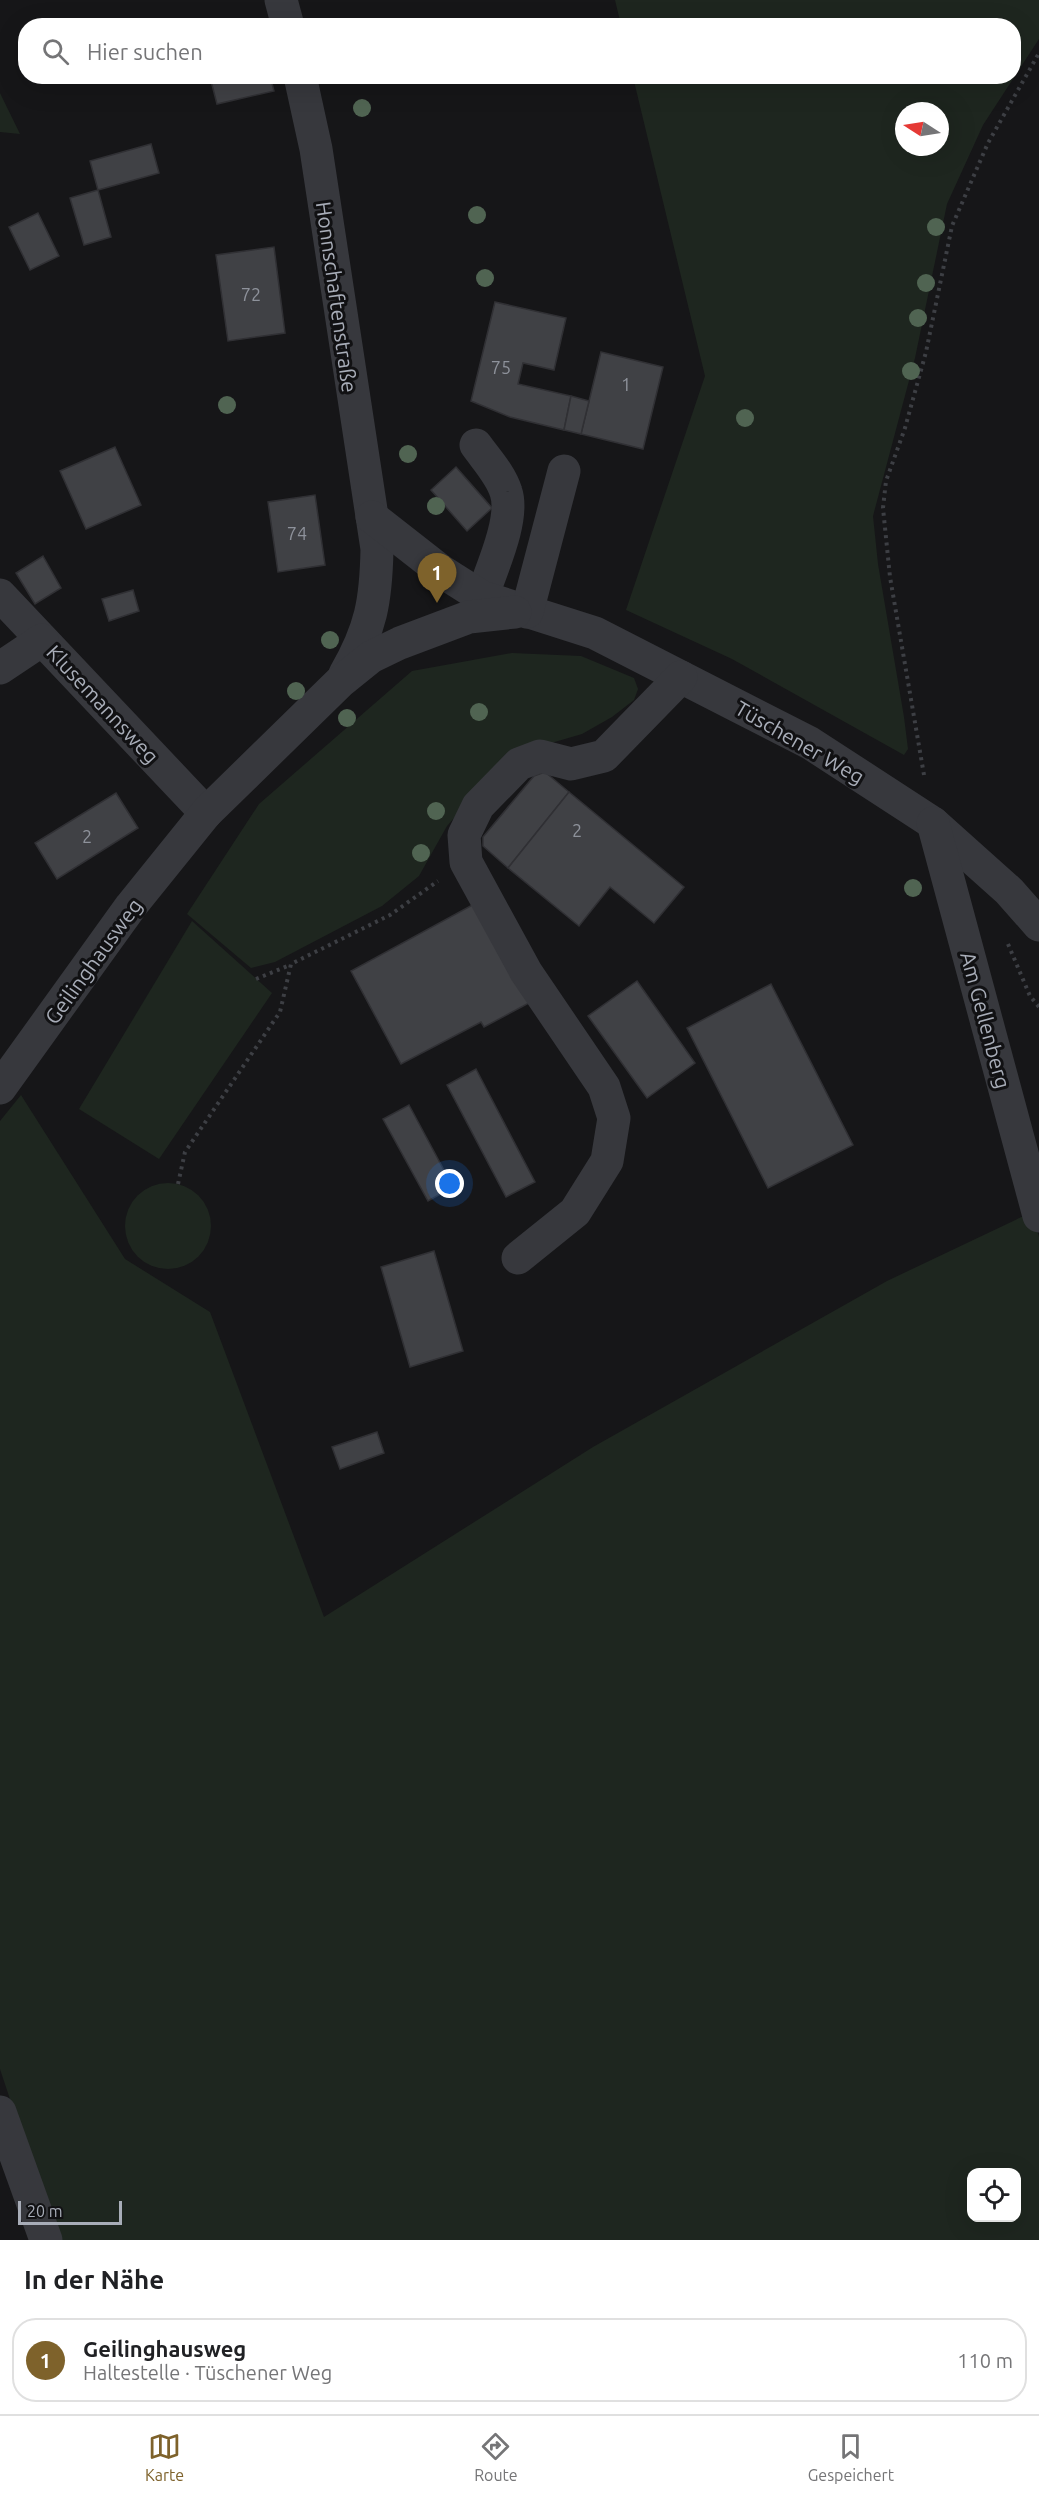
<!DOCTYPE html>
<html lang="de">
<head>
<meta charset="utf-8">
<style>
	:root { --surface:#fff; --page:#f6f6f6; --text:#202124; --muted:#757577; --line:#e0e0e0; --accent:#7e622b }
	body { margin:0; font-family:Ubuntu,sans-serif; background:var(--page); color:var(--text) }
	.controls { position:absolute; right:18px; bottom:18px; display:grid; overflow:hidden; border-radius:12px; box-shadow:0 6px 24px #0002 }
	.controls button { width:54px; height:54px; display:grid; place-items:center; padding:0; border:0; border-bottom:2px solid var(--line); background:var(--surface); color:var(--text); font:30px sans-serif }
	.compass { position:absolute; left:895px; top:102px; width:54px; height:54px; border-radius:50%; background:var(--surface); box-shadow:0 6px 24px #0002; rotate:282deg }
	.scale { position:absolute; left:18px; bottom:15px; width:104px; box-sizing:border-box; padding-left:6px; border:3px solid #a8adb8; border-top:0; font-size:16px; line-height:21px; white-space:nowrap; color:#a8adb8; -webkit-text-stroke:4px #111113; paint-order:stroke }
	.you { position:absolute; left:450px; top:1184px; width:21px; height:21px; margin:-15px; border:4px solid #fff; border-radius:50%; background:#1a73e8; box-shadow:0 0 0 9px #1a73e833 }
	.badge { display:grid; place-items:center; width:39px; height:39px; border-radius:50%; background:var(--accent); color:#fff; font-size:20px; font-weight:700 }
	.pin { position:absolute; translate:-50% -50px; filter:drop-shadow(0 2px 3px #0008) }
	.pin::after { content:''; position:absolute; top:32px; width:21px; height:18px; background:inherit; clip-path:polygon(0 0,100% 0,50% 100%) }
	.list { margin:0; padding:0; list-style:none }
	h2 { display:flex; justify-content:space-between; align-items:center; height:78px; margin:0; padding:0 24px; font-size:26px }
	h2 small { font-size:20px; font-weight:400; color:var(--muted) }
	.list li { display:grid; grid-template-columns:39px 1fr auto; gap:18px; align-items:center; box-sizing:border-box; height:84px; margin:0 12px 12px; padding:0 12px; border:2px solid var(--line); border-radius:24px }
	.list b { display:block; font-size:22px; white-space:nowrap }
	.list p { margin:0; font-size:20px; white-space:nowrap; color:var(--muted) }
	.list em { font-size:20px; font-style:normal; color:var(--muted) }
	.icon { flex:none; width:33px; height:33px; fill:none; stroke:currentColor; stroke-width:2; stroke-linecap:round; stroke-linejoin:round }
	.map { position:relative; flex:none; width:1039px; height:2240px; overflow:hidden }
	.search { position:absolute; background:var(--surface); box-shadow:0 6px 24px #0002; left:18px; right:18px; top:18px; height:66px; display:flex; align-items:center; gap:15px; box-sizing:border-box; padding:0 21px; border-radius:24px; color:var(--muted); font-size:22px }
	.sheet { height:174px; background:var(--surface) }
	nav { display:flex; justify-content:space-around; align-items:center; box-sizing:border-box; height:84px; border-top:2px solid var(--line); background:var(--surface); font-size:16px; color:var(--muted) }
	nav a { display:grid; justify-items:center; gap:3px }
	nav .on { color:var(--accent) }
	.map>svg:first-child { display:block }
</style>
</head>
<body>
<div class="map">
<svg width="1039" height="2240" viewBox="0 0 1039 2240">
	<rect width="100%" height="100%" fill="#161618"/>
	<g fill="#1e261f" fill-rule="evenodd">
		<path d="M615,0h424v39l-56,86 -36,79 -32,154 -42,158 5,48 26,153 4,32 -4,6 -172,-96 -106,-49 79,-234 -72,-299 381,-1v-50l-393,-1zM904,111h36v36h-36z"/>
		<polygon points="0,93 20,134 0,132"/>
		<polygon points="512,653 581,656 634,678 638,689 634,700 612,717 582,734 510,755 447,826 419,876 382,906 275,962 251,968 187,914 259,804 412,671"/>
		<polygon points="192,921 272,993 159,1159 79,1109"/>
		<path d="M21,1095l104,164 85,53 114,305 269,-170 294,-166 145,-69 7,25v1003h-982l-57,-171v-948zM972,2172h44v46h-44z"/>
		<circle cx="168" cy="1226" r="43"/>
	</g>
	<g fill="#404145" stroke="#303034" stroke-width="1.5">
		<polygon points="187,76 270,76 274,91 217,104 210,77 189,83"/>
		<polygon points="151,144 159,173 98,190 90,161"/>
		<polygon points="98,190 111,237 84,245 70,198"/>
		<polygon points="38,213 59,256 30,270 9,227"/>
		<polygon points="274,247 285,333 228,341 216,255"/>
		<polygon points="495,302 566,318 554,370 523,363 518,384 571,396 564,430 510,417 471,401"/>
		<polygon points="601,352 663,367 643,449 581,434"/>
		<polygon points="571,396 589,401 581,434 564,430"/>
		<polygon points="115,447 141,505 86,529 60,471"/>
		<polygon points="456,467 492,508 467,531 431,490"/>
		<polygon points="315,495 325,565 278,572 268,502"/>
		<polygon points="43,556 61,588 35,604 16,573"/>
		<polygon points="133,590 139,611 109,621 102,599"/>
		<polygon points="545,772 569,792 508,868 483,846 483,837 534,776"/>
		<polygon points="569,792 684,887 654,923 610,887 579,926 508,868"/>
		<polygon points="116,793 138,828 57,879 35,843"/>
		<polygon points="476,903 529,1003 484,1027 481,1022 401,1064 351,971"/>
		<polygon points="637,981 695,1063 647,1098 588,1016"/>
		<polygon points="771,984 853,1145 768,1188 687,1028"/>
		<polygon points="476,1069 535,1182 506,1197 447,1085"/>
		<polygon points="409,1105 453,1187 428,1201 383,1119"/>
		<polygon points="434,1251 463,1351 410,1367 381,1267"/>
		<polygon points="377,1432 384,1453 340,1469 332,1447"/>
	</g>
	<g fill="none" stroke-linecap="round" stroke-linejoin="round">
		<g stroke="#3d3f44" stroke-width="4" stroke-dasharray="3 4.5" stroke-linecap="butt">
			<polyline points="924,775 890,577 883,508 886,481 905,428 926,352 952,226 988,143 1039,53"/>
			<polyline points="1008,944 1030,996 1039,1007"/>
			<polyline points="256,979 290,965"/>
			<polyline points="178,1184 185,1152 280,1012 291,964 390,915 438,881"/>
		</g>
		<g stroke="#37383d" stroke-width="33">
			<polyline points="281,0 288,26"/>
			<path d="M300,76l16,73 61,400c-1,52 -6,80 -32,125"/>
			<path d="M476,445c10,14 25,30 30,47 9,27 -15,78 -24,105"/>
			<polyline points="372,517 441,571 482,597 595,633 810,743 933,823 1009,891 1039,925"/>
			<polyline points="0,595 206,813"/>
			<polyline points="527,612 564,471"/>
			<polyline points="0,668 42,640"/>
			<polyline points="933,823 1039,1216"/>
			<polyline points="0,1088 131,906 206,813 340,682 371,657 400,643 469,617 515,612"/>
			<polyline points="518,1258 575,1212 607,1161 614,1118 604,1087 526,972 466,862 464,835 478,806 519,764 540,756 571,764 604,756 681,677"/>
			<polyline points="0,2112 46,2240"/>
		</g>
	</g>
	<g fill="#506452">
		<circle cx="362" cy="108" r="9"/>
		<circle cx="477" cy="215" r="9"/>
		<circle cx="936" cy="227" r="9"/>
		<circle cx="485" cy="278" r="9"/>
		<circle cx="926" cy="283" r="9"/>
		<circle cx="918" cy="318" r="9"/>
		<circle cx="911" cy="371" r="9"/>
		<circle cx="227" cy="405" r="9"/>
		<circle cx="745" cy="418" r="9"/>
		<circle cx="408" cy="454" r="9"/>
		<circle cx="436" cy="506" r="9"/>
		<circle cx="330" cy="640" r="9"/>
		<circle cx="296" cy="691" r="9"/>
		<circle cx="479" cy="712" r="9"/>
		<circle cx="347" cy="718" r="9"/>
		<circle cx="436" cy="811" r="9"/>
		<circle cx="421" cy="853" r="9"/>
		<circle cx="913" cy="888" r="9"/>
	</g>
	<g text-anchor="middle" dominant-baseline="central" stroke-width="6" stroke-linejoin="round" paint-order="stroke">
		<g font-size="18" fill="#8e929b">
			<text x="251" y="294">72</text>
			<text x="501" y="367">75</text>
			<text x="626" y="384">1</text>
			<text x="297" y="533">74</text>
			<text x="577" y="830">2</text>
			<text x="87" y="836">2</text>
		</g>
		<g font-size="21" fill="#a8adb8" stroke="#111113">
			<text transform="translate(337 297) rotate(82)">Honnschaftenstraße</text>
			<text transform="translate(103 704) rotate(47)">Klusemannsweg</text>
			<text transform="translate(800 742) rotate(30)">Tüschener Weg</text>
			<text transform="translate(93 961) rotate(-54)">Geilinghausweg</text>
			<text transform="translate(986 1020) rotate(75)">Am Gellenberg</text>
		</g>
	</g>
</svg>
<div class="controls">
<button><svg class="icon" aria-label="locate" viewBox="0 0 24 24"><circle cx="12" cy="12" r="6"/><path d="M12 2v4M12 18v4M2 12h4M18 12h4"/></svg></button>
</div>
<svg class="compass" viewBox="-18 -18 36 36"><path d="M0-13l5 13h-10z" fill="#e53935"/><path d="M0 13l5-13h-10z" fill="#757577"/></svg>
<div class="scale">20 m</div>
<div class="you"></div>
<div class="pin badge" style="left:437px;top:603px">1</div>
<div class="search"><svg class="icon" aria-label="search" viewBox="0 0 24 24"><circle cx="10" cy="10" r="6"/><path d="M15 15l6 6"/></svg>Hier suchen</div>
</div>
<section class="sheet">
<h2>In der Nähe<small></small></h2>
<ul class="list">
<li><span class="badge">1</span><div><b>Geilinghausweg</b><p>Haltestelle · Tüschener Weg</p></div><em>110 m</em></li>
</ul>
</section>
<nav>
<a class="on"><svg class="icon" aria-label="map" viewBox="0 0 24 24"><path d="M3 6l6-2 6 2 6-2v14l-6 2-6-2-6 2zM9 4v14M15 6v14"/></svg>Karte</a>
<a><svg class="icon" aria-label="directions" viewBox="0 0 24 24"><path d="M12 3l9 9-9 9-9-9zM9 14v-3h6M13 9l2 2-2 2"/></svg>Route</a>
<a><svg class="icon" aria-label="saved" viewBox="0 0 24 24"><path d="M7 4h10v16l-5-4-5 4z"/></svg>Gespeichert</a>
</nav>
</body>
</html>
